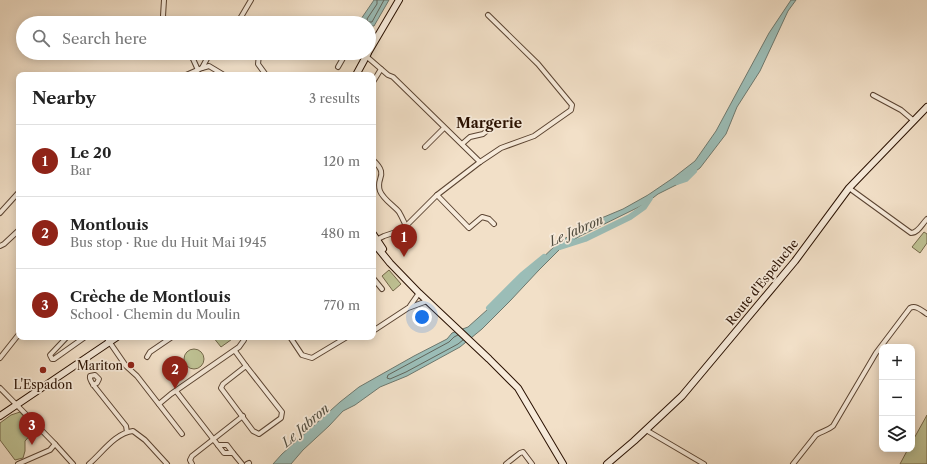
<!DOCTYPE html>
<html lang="en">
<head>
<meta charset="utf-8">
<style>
	:root { --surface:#fff; --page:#f6f6f6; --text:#222; --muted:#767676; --line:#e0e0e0; --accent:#8f2418 }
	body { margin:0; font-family:"Libre Caslon Text",serif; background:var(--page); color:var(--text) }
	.controls { position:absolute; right:12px; bottom:12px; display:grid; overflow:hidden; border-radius:8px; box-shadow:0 2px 10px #0003 }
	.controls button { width:36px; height:36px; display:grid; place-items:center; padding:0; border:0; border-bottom:1px solid var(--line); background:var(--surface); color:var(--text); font:20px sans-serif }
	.you { position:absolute; left:422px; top:317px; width:14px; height:14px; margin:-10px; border:3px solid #fff; border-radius:50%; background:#1a73e8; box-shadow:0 0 0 6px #1a73e833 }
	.badge { display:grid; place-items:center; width:26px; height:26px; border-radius:50%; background:var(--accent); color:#fff; font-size:13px; font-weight:700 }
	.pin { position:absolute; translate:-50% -33px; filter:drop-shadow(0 1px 2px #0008) }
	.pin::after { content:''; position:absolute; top:21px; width:14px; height:12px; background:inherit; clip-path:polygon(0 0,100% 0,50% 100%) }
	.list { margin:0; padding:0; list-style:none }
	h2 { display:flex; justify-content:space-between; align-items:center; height:52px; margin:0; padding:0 16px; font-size:17px }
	h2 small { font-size:13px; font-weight:400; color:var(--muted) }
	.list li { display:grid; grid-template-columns:26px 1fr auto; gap:12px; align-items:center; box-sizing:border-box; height:72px; padding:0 16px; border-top:1px solid var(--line) }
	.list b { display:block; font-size:15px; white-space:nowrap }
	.list p { margin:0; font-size:13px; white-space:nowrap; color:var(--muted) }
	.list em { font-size:13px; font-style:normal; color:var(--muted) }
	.icon { flex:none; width:22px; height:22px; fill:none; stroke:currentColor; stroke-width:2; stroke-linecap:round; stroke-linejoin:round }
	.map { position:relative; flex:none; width:927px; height:464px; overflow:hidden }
	.search { position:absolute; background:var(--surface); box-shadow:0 2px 10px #0003; left:16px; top:16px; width:360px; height:44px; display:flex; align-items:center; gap:10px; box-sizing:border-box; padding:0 14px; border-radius:22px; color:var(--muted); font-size:15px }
	.panel { position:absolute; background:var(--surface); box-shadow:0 2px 10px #0003; left:16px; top:72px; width:360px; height:268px; border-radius:8px }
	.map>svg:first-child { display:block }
</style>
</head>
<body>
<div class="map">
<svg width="927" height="464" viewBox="0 0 927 464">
	<rect width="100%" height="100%" fill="#f2e0c8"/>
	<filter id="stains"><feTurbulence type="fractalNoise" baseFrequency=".005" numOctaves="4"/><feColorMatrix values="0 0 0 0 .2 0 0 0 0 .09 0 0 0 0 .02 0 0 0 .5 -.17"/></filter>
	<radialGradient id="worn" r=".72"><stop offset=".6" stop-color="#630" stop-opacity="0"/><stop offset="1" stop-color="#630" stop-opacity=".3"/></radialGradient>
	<g fill="#bec193" stroke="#74684a">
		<polygon points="924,232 927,234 927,243 920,253 912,247"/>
		<polygon points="389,270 401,284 393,291 382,276"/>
		<polygon points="213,337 235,337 221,347"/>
		<circle cx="194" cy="359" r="10"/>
		<polygon points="20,412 35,430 25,441 25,451 23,458 15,460 0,440 0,423 11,415"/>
		<polygon points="927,415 927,464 900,464 908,449 912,449 912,442"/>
	</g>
	<g fill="#9bbdb7" stroke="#6d786e">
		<polygon points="374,0 389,0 374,26 369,26 369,23 365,23 361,19"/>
		<polygon points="791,0 796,0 788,11 760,71 737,107 726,134 700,168 678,184 658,194 645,204 580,236 560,249 539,270 510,301 482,329 460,347 407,376 380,387 355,405 343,411 329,426 303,450 291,464 273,464 282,454 340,402 359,387 414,356 447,339 452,333 468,327 507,292 559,242 592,222 623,209 648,195 673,178 695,161 716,131 769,33"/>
	</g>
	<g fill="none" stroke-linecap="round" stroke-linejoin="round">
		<g stroke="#62665c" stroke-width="1">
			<polyline points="377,0 377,4 367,19 368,22 372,22 384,0"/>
			<polyline points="458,335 454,337 449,342 388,375 387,378 390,379 406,372 458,344 463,340"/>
		</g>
		<g stroke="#9bbdb7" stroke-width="6">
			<polyline points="677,182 686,179 694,171"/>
			<polyline points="560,247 585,239 630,217 644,207 650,198"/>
			<polyline points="489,308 522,275 544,257"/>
		</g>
		<g stroke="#5b4432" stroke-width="6">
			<g id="street">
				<polyline points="164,0 163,16 166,23"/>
				<polyline points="235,23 241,17 251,0"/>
				<polyline points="188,53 193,59 198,70"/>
				<polyline points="261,53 259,55 258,64 266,75"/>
				<polyline points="366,56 388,75 393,77 480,162"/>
				<polyline points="338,67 346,53"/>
				<polyline points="202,68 209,66 224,75"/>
				<polyline points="186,75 202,68 210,53"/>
				<polyline points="373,82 381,69"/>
				<polyline points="873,95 901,110 914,121"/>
				<polyline points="462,144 470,137 483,134 495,124"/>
				<polyline points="425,147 444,128"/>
				<path d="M373,160c17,16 2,17 7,31 3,8 14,15 19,21 3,5 5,10 7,14"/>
				<path d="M849,188l62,45c7,0 11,-9 16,-14"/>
				<polyline points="437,195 469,228 482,217 489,219 494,224"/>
				<polyline points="0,213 19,192"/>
				<polyline points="376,240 384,236 396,232 406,226 437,195 480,162 501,148 534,136 571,110 572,105 538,64 488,15"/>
				<polyline points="0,246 4,244 19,230"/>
				<polyline points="373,278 382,289"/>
				<polyline points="410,306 419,293"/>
				<polyline points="373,331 408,308 427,301"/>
				<polyline points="67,337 50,355 52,359 54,359 85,337"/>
				<polyline points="106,337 126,366 137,376 182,434"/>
				<polyline points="290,337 302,355 312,358 347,337"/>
				<polyline points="235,351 246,366"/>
				<polyline points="147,357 150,352 172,337"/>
				<polyline points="0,358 19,334"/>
				<polygon points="246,366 282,412 281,418 259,434 253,431 221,388 223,384"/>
				<path d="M93,385l4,-2 2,-4 -4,-4 -5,1c-1,4 3,8 5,11l31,39 1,6"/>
				<polyline points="0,388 55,444 73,464"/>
				<polyline points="176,391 224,453 233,453 242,464"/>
				<polyline points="159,404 171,394 239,347 244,340 242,337"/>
				<polyline points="646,430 704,464"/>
				<polyline points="218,445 227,445 233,453"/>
				<polyline points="18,464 50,450 55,444"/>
				<path d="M89,464c13,-11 26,-31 44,-33l12,9 22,24"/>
				<polyline points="192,464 190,460 192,456 243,416"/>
				<polyline points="247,464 249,463"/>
				<polyline points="506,464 520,453 523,452 532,464"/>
				<path d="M793,464l23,-29c6,-4 11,-4 17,-9l43,-73 34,-45c6,-3 11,2 17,6"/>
			</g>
		</g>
		<g stroke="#291000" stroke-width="8">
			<g id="secondary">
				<polyline points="369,51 399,0"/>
				<polyline points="356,75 368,53"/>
				<polyline points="373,234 383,249"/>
				<polyline points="373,242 390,263 419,293 489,359 518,388 563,464"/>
				<polyline points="0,416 117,337"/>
				<polyline points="607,464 634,441 682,396 795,261 849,188 927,107"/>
			</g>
		</g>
		<use href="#street" stroke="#f7ebdb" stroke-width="4"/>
		<use href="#secondary" stroke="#f7ebdb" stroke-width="6"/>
	</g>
	<g fill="#8f2418" stroke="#f7ebdb" stroke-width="1.5">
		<circle cx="131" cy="365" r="4"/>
		<circle cx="43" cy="370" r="4"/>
	</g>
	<g text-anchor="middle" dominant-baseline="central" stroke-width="3.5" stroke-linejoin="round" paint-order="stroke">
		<g font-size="12" fill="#291000" stroke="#f7ebdb">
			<text transform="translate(762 282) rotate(-51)">Route d'Espeluche</text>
		</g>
		<g font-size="12" fill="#291000" stroke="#f7ebdb" text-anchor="end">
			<text x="123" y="365">Mariton</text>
			<text x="43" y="384" text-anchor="middle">L'Espadon</text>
		</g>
		<g font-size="13" font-style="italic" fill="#514d40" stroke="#f7ebdb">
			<text transform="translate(576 230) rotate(-24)">Le Jabron</text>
			<text transform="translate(305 425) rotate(-41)">Le Jabron</text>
		</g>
		<g font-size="14" font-weight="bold" fill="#291000" stroke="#f7ebdb">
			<text x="489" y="123">Margerie</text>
		</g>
	</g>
	<rect width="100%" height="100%" filter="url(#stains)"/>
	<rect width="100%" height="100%" fill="url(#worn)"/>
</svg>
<div class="controls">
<button>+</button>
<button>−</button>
<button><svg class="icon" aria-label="layers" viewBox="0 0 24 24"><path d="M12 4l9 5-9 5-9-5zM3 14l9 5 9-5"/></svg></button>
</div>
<div class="you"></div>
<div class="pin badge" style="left:404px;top:257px">1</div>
<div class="pin badge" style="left:175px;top:389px">2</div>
<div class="pin badge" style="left:32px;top:445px">3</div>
<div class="search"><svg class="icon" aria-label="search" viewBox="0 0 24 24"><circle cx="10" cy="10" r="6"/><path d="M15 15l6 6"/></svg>Search here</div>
<section class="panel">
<h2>Nearby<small>3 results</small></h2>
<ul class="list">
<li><span class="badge">1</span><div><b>Le 20</b><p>Bar</p></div><em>120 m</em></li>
<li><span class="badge">2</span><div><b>Montlouis</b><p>Bus stop · Rue du Huit Mai 1945</p></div><em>480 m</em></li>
<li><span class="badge">3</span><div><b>Crèche de Montlouis</b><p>School · Chemin du Moulin</p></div><em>770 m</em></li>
</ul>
</section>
</div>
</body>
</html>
